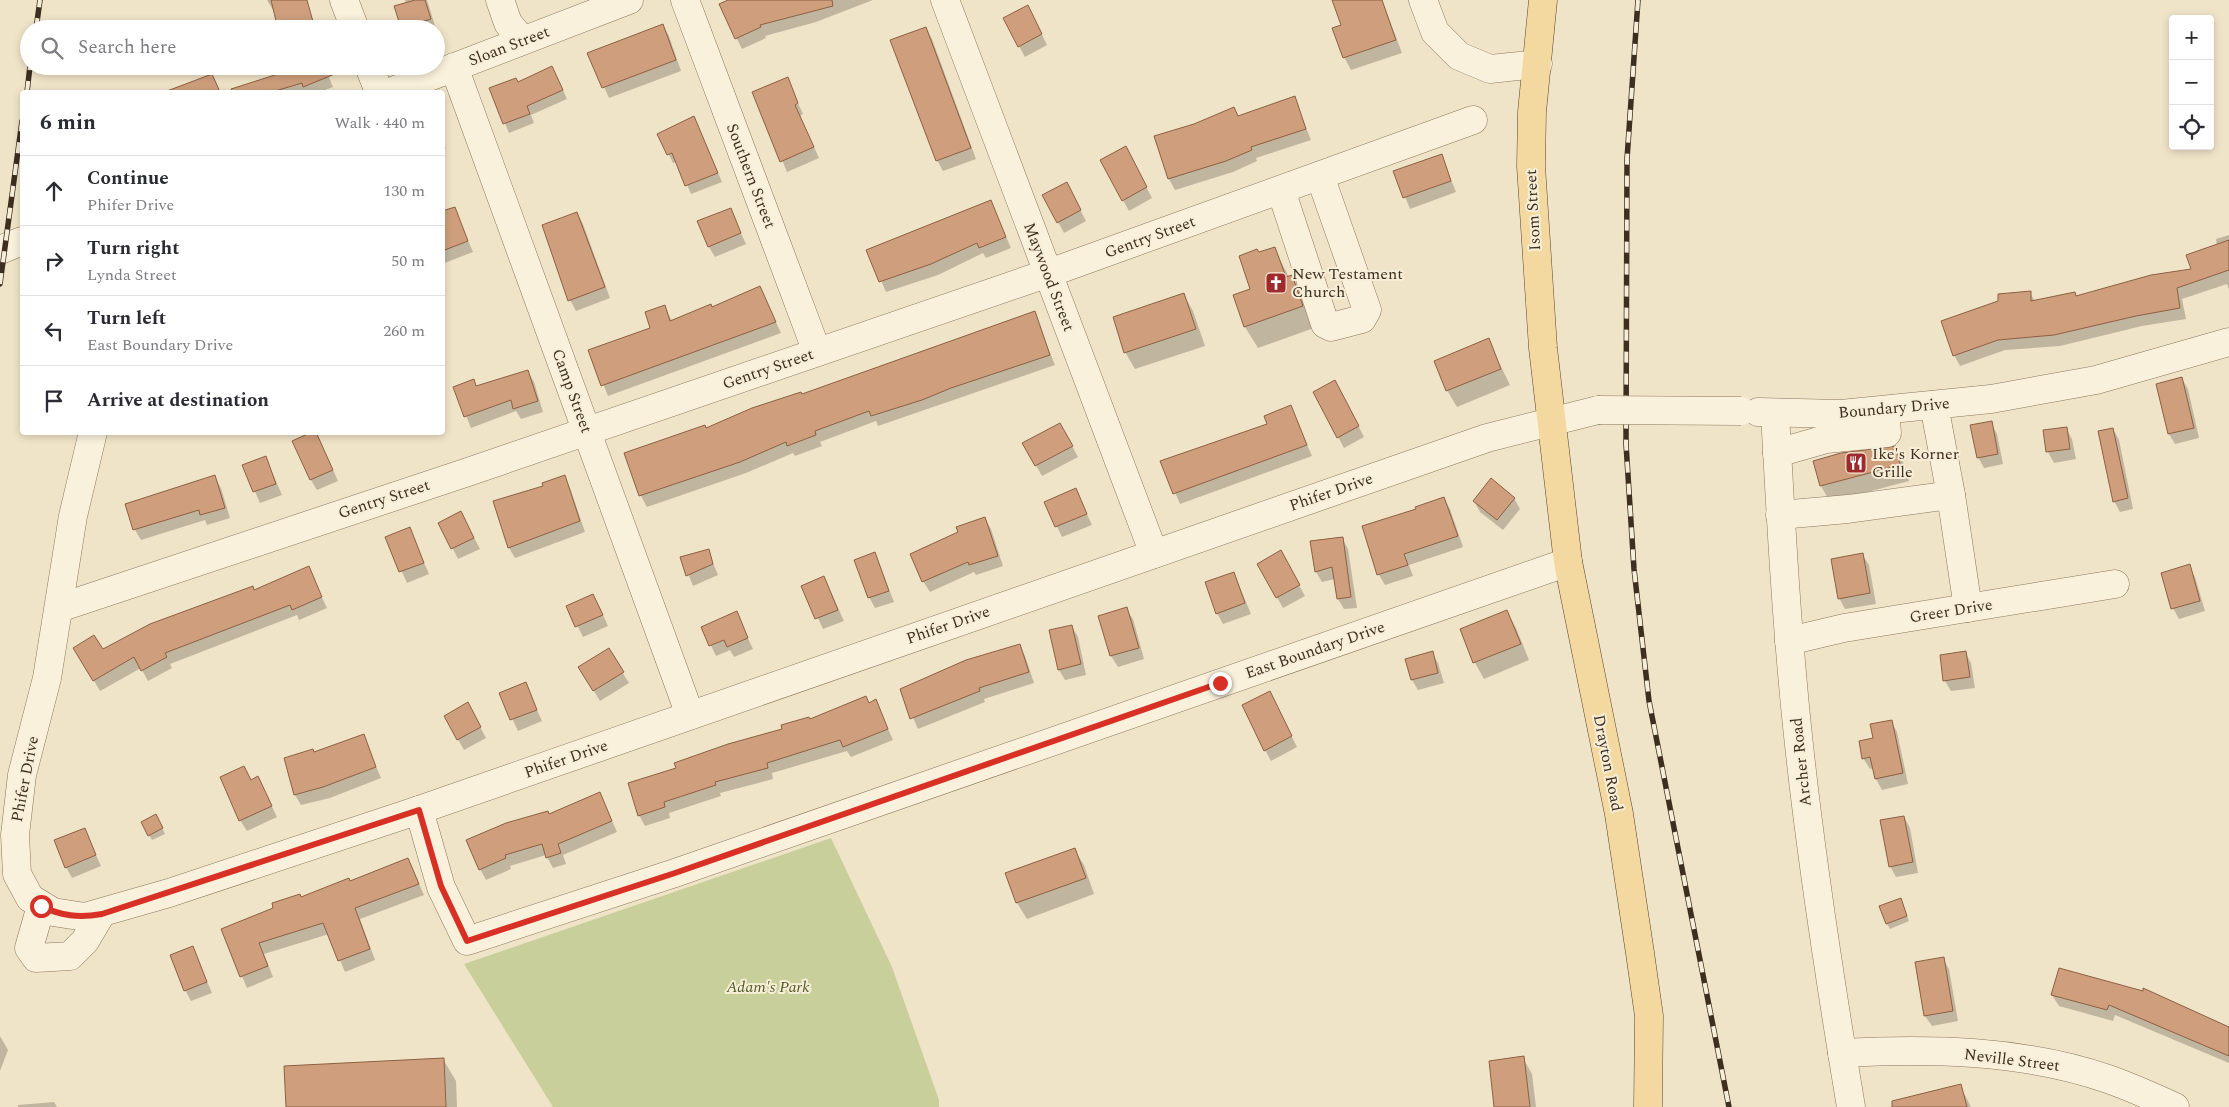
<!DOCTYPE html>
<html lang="en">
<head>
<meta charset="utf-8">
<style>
	:root { --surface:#fff; --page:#f7f7f7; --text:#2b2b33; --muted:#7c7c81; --line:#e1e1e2 }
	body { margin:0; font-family:Spectral,serif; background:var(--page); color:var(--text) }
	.controls { position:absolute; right:15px; top:15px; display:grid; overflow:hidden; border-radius:5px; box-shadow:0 2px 8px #0003 }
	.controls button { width:45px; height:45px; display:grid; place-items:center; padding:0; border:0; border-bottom:1px solid var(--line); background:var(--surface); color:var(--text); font:25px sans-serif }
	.stop { position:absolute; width:15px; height:15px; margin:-11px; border:4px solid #d93025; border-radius:50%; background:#fff }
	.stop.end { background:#d93025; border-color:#fff; box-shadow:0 1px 5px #0008 }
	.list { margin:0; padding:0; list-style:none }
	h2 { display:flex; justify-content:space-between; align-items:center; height:65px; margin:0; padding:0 20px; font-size:21px }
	h2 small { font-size:16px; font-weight:400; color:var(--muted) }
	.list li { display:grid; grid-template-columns:32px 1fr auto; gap:15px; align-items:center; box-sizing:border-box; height:70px; padding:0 20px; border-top:1px solid var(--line) }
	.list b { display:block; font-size:19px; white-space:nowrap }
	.list p { margin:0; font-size:16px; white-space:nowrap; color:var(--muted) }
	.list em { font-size:16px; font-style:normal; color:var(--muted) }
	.icon { flex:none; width:28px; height:28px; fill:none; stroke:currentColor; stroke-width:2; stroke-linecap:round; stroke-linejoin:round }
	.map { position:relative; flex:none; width:2229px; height:1107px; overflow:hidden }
	.search { position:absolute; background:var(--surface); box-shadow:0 2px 8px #0003; left:20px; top:20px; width:425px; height:55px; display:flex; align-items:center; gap:12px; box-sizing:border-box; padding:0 18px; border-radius:28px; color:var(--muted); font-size:19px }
	.panel { position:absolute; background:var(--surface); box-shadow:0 2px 8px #0003; left:20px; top:90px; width:425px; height:345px; border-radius:5px }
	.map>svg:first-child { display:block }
</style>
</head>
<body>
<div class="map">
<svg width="2229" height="1107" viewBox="0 0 2229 1107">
	<rect width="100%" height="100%" fill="#f0e4c8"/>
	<polygon fill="#c9cf9b" points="831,838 892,967 939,1100 939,1107 553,1107 464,964"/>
	<g fill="#0003">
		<polygon points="267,0 299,0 309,11 317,29 280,29 275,9 273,10"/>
		<polygon points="405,0 427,0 436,29 403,29 396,7 406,4"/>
		<polygon points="731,0 873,0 816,22 765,36 766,38 742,49 720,5"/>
		<polygon points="1333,0 1382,0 1402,53 1351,70 1344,57 1342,26"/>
		<polygon points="1034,18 1047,45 1025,57 1019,46"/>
		<polygon points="663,26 669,36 681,71 609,98 589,53"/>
		<polygon points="926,28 932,39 976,159 943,171 937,160"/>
		<polygon points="289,66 324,66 333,87 320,92 264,92 261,81 290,72"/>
		<polygon points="212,75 220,92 195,92 191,83"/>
		<polygon points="557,77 567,99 531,115 534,123 509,133 491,89"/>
		<polygon points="787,79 803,114 800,116 819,158 787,172 754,92"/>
		<polygon points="1294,98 1311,140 1256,158 1257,161 1233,172 1175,190 1169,179 1156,136 1194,125 1234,108 1239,117"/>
		<polygon points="698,126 722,182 691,194 677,162 673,163 659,135"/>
		<polygon points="442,141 446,149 442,150"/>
		<polygon points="1441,155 1456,192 1410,209 1395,172"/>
		<polygon points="1131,158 1152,198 1129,211 1123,200"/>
		<polygon points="1072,194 1086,221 1064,233 1058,222"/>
		<polygon points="991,202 1011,248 986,258 983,253 938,275 886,292 868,250"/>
		<polygon points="454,208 473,252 442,264 442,212"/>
		<polygon points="730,209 746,244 715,257 709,247"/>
		<polygon points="577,213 583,224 610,298 576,311 570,300"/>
		<polygon points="2229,235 2229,290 2227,284 2182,299 2186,319 2142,326 2060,346 2005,350 1960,366 1954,355 2030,293 2035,301 2075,293 2077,297 2192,270 2217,246 2216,239"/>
		<polygon points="1274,248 1289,277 1292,276 1304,298 1314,328 1258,348 1245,327 1234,296 1252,289 1259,254"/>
		<polygon points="760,288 781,333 608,396 590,351 651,329 664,306 672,321 712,308"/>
		<polygon points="1184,295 1193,311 1205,346 1135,369 1125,352"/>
		<polygon points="1034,313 1055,365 878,426 876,421 820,442 822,446 795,456 793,453 746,473 647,507 641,496 625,454 706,430"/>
		<polygon points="1488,340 1510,385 1457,407 1447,390"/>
		<polygon points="528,372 534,382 543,412 521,419 516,411 471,428 455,388 473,381 477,388"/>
		<polygon points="2182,379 2188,389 2199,438 2175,444 2169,434"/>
		<polygon points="1341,392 1364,437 1344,448 1338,437"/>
		<polygon points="1290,406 1312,456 1180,504 1162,462 1269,425"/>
		<polygon points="1991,423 1997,434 2003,464 1984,468 1978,457"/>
		<polygon points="2066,428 2072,439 2076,459 2054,463 2048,452 2044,431"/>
		<polygon points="2113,429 2119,440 2133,509 2120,512 2114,501"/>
		<polygon points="1066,435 1078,457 1042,476 1024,444"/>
		<polygon points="321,443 338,481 317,490 311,480"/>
		<polygon points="1895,447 1904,464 1909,481 1830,502 1821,486"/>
		<polygon points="266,458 282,495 260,503 244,466"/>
		<polygon points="215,477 221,488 230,518 207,525 205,520 141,540 135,530"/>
		<polygon points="564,477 570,488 585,532 515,558 509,548 495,502 544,487"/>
		<polygon points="1076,490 1092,525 1062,537 1045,502"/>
		<polygon points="1444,498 1450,509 1463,547 1409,565 1413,576 1385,585 1379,575 1364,527 1418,510"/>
		<polygon points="1514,498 1520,509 1503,530 1480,512 1474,501"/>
		<polygon points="985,519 991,529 1003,566 976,575 974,572 930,592 923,581 959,533"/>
		<polygon points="440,523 467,524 480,549 458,559"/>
		<polygon points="409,529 429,574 407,583 387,538"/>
		<polygon points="1342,538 1348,549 1357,608 1344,609 1338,599 1335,579 1322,582 1316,572"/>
		<polygon points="708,551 718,575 693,586 682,558"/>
		<polygon points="1280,552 1305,596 1283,608 1258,564"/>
		<polygon points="875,554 894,602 875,608 869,597"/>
		<polygon points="1862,554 1869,565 1876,604 1845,609 1839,598"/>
		<polygon points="2189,566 2195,577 2205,611 2179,619 2173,608"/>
		<polygon points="308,568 327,608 299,620 297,615 170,664 172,668 148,681 141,668 100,691 75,648 102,651"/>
		<polygon points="1234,573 1251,614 1223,624 1217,613"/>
		<polygon points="824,577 844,621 823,629 803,586"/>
		<polygon points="599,606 608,626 583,637 568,607"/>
		<polygon points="1126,609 1133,619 1144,659 1118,667 1111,656 1100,617"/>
		<polygon points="1507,612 1516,628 1529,660 1484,679 1475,663 1462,630"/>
		<polygon points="736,613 753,649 734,657 730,650 716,656 702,627"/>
		<polygon points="1072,627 1078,637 1086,675 1065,680 1059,670"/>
		<polygon points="1019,645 1025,656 1034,683 984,699 985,702 918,729 901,690"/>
		<polygon points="1965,652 1971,663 1975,688 1951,691 1945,681"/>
		<polygon points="1432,653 1438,663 1444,683 1418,690 1412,680"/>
		<polygon points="622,672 629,683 600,701 586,678"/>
		<polygon points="525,684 542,721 518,731 501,694"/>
		<polygon points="876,701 893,740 851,757 847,751 772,773 773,779 720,793 721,796 669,813 670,818 645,826 639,815 678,769 810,720"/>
		<polygon points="1275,703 1297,747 1271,761 1265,750"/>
		<polygon points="468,704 486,738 464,750 445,717"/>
		<polygon points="1891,721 1897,732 1908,784 1882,790 1876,779 1874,768 1870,769 1863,758 1875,739"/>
		<polygon points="363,735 381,778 330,798 301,805 295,795"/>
		<polygon points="258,778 277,817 247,831 240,820 251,781"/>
		<polygon points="600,794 617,832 563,855 566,864 553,868 546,855 510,866 511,869 486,880 480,869 548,812 550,815"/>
		<polygon points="1904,817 1910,828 1918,873 1896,877 1890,866"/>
		<polygon points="159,821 165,834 152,840 149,835"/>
		<polygon points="84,829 101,866 72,878 66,867"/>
		<polygon points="1074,849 1084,865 1094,894 1027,919 1017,903 1007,874"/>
		<polygon points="408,859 424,895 360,919 375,960 345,972 329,934 264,954 273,977 247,988 222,929"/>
		<polygon points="1903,905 1909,921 1890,929 1887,924"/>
		<polygon points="193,948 212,993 191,1001 185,990"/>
		<polygon points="1943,959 1949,969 1958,1021 1932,1026 1925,1016"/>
		<polygon points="2060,969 2229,1028 2229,1063 2115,1015 2113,1021 2059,1006 2052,995"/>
		<polygon points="0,1036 8,1050 0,1071"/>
		<polygon points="1523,1058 1532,1074 1536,1107 1496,1107"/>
		<polygon points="443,1059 456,1081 457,1107 288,1107"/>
		<polygon points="1960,1085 1971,1107 1916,1107"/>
		<polygon points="54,1102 57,1107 18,1107 18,1105"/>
	</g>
	<g fill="#cf9f7d" stroke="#8d5f41">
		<polygon points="271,0 307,0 315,29 278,29"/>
		<polygon points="415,0 425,0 431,19 401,28 394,6"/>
		<polygon points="728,0 832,0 833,6 760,25 761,27 735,39 719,4"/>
		<polygon points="1332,0 1382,0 1396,40 1343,58 1332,28 1341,25"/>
		<polygon points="1028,5 1042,34 1018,47 1003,18"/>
		<polygon points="663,24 676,60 602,88 587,53"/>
		<polygon points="926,27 971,148 936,161 890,40"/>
		<polygon points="303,66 352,67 303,87 302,83 272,92 232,92 231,89"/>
		<polygon points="552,66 563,90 527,106 530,114 503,124 489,88 516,78 518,82"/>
		<polygon points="212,74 220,92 167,92 167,91"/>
		<polygon points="788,77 798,103 795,105 814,147 780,162 752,92"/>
		<polygon points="1295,96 1306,129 1251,147 1252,150 1226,161 1168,179 1154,136 1194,124 1234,107 1238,116"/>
		<polygon points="694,116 718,173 685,186 672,153 667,155 657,134"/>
		<polygon points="1126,146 1147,187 1122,201 1100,160"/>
		<polygon points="1442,154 1451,181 1403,198 1393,171"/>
		<polygon points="1067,182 1081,210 1057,223 1042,195"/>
		<polygon points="991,200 1006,237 979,248 977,243 931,264 879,282 866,250"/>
		<polygon points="455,207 468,241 442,251 442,211"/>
		<polygon points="731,208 741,233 708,247 697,221"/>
		<polygon points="577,212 605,287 568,301 542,225"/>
		<polygon points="2229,240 2229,270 2177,288 2180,308 2136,316 2054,335 1998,340 1953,356 1941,321 1998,301 1998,294 2031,291 2031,301 2075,292 2076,296 2151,275 2191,269 2186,255"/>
		<polygon points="1275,247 1286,277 1292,275 1303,306 1244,327 1233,295 1250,289 1239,256 1257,249 1259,252"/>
		<polygon points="760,286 776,322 601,386 588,350 650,328 645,312 665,305 670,321 711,304 712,307"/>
		<polygon points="1184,293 1196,329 1124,353 1113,317"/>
		<polygon points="1035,311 1050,355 951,388 922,400 871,416 869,411 815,431 816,435 787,446 786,442 740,462 639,496 624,453 705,425 706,428 752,408 801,392 802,394"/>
		<polygon points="1489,338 1501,369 1446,391 1434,361"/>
		<polygon points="528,370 538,401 513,409 511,400 464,417 453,387 474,379 476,386"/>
		<polygon points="2182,377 2194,428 2168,434 2156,384"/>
		<polygon points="1335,380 1359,426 1337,438 1313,392"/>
		<polygon points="1291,405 1307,445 1173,494 1160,461 1267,424 1264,416"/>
		<polygon points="1992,421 1998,454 1977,458 1970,425"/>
		<polygon points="1060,423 1073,446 1035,466 1022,443"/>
		<polygon points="2067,427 2070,449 2046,452 2043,430"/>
		<polygon points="2113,428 2128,498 2113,502 2098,431"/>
		<polygon points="312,432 316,432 333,470 310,480 292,441"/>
		<polygon points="1896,446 1900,465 1820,486 1813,461 1841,453"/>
		<polygon points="266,456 276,484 253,492 242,465"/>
		<polygon points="215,475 225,508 200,515 199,510 133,530 125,504"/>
		<polygon points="565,475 580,521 508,548 493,501 543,486 542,483"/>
		<polygon points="1491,478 1515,498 1497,520 1473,501"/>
		<polygon points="1076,488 1087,514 1055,527 1044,502"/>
		<polygon points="1444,497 1458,536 1404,554 1408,565 1377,575 1362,526 1416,509 1415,507"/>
		<polygon points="461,511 474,538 451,549 438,523"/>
		<polygon points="985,517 998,556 969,565 968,562 922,582 910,554 958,532 956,527"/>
		<polygon points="410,527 424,563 399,572 385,537"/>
		<polygon points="1343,537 1351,597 1337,599 1332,567 1315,572 1310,541"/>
		<polygon points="709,549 713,564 686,576 680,557"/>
		<polygon points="1281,550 1300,585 1276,598 1257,564"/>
		<polygon points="875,552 889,591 868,598 854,560"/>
		<polygon points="1863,553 1870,593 1838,599 1831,559"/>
		<polygon points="2190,564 2200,601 2171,609 2161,573"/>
		<polygon points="309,566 322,597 292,610 290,605 165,653 167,657 141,671 134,657 93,681 73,648 94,635 103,649 150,624 253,586 254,590"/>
		<polygon points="1234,572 1245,603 1216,614 1205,582"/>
		<polygon points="824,576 838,610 815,619 801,586"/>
		<polygon points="593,594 603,615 575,627 566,606"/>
		<polygon points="1127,607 1139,648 1110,656 1098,616"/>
		<polygon points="1507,610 1521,644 1473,663 1460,629"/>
		<polygon points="737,611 748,638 727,647 724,640 709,646 701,627"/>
		<polygon points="1072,625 1081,664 1058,670 1049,630"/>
		<polygon points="1020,644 1029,672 979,688 980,691 910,719 900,689 966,660"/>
		<polygon points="609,648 624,672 593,691 578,667"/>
		<polygon points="1433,651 1438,673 1411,680 1405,659"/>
		<polygon points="1966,651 1970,677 1943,681 1940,655"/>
		<polygon points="526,682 537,710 510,720 499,693"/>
		<polygon points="1270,691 1292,736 1264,751 1242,705"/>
		<polygon points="866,696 869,703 876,699 888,729 843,747 840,740 767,763 768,768 715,782 716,785 664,802 665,807 638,816 628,783 676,768 674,763 728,744 782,729 781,725 809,717 810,719"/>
		<polygon points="468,702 481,727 457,740 444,716"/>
		<polygon points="1892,720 1903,773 1875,779 1870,757 1862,759 1859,741 1873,738 1870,724"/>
		<polygon points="364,734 376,767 323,787 294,795 284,758 313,749 314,752"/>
		<polygon points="244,766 251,780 258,776 272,806 239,821 220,777"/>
		<polygon points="600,792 612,821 558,844 561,853 546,858 542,844 505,855 506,858 479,870 466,840 506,823 548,811 549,814"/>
		<polygon points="156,814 163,828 148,836 141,822"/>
		<polygon points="1904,816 1913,862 1889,867 1880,820"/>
		<polygon points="85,828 96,855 65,868 54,840"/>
		<polygon points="1075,848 1086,878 1016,903 1005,873"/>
		<polygon points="408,858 419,884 355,908 370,949 338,961 323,923 259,943 268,966 240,977 221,929 273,908 272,903 300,894 301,897 349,878 350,881"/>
		<polygon points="1901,898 1907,916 1886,924 1879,906"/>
		<polygon points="193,946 207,982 184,991 170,955"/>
		<polygon points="1944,957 1953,1011 1924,1016 1915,962"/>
		<polygon points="2059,968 2143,991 2143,988 2229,1027 2229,1056 2109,1005 2107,1010 2051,995"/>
		<polygon points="1524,1056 1530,1107 1494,1107 1489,1061"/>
		<polygon points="444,1058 446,1107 286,1107 284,1066"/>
		<polygon points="1961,1084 1967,1107 1892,1107 1892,1101"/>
	</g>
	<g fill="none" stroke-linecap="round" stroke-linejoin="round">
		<g stroke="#8d765c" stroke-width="29">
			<g id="minor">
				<polyline points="344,0 355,29"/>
				<polyline points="500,0 508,23 522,40"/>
				<polyline points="685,0 817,352"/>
				<polyline points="945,0 1154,554"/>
				<polyline points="1423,0 1435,32 1459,56 1490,69 1538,64"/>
				<polyline points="369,66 379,92"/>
				<polyline points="454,67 690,715"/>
				<polyline points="390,92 629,0"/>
				<polyline points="1281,190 1325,324 1331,327 1362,319 1367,310 1320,176"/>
				<polyline points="0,250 22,241"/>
				<polyline points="1934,405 1951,495"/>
				<polyline points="1758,412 1841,414 1991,399 2096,380 2229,342"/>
				<path d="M1775,413c6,111 12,222 24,332 13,121 32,242 52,362"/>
				<polyline points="93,432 73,516 47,678 22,775 15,835 17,874 30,898 53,912 85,917 169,893 419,810 1487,438 1598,410"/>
				<polyline points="1777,453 1826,439 1887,433 1885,410"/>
				<polyline points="1780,515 1848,509 1951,495 1968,608"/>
				<polyline points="59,608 468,472 1066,267 1473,120"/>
				<polyline points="1789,641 1844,628 2115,584"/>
				<polyline points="419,810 441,887 467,941 675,873 1568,562"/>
				<polyline points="41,906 29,948 36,958 70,956 85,941 101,914"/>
				<path d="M1842,1053c87,-5 182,-3 266,26 23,8 45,18 67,28"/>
			</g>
		</g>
		<g stroke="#5b4430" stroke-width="29">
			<polyline id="major" points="1543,0 1532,112 1531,166 1543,348 1568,562 1619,814 1640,953 1649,1016 1648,1107"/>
		</g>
		<use href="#minor" stroke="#faf1dc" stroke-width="28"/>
		<use href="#major" stroke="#f3d9a0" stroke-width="28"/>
		<g stroke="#3d2e20" stroke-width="5.5">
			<g id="rail">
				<polyline points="1638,0 1627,159 1626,444 1634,569 1649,701 1729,1107"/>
				<polyline points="36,29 40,0"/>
				<polyline points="27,92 30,66"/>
				<polyline points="0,284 22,121"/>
			</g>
		</g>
		<use href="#rail" stroke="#f7eed8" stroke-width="4" stroke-dasharray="11" stroke-linecap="butt"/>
		<g stroke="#8d765c" stroke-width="29" stroke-linecap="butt">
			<polyline id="minor-bridge" points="1598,410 1741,411"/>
		</g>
		<use href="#minor-bridge" stroke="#faf1dc" stroke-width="28"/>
	</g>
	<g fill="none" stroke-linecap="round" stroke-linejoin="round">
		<path stroke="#d93025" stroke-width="6" d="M41,906c20,10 38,12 61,8l317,-104 22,76 26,55 208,-68 545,-190"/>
	</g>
	<defs>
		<g id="church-square" transform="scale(1.125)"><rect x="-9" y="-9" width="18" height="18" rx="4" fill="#9e2a2b" stroke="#f7eed8"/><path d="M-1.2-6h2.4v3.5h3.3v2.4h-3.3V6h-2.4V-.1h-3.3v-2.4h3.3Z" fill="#fff"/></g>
		<g id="restaurant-square" transform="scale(1.125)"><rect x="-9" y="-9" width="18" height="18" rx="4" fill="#9e2a2b" stroke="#f7eed8"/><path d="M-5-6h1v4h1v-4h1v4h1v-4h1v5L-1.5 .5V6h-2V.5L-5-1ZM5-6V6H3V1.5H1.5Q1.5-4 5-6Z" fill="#fff"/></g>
	</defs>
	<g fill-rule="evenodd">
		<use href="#church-square" x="1276" y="283"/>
		<use href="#restaurant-square" x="1856" y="463"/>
	</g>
	<g text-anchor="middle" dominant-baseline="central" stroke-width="4" stroke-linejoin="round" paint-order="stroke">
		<g font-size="16" fill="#3d2e20" stroke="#f7eed8">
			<text transform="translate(509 46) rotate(-21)">Sloan Street</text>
			<text transform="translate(751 176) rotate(69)">Southern Street</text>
			<text transform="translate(1533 210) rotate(-93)">Isom Street</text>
			<text transform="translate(1150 237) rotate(-20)">Gentry Street</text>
			<text transform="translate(1049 277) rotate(69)">Maywood Street</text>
			<text transform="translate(768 369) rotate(-19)">Gentry Street</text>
			<text transform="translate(572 391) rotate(70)">Camp Street</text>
			<text transform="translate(1894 408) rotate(-5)">Boundary Drive</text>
			<text transform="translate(1331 492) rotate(-19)">Phifer Drive</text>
			<text transform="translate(384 499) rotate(-18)">Gentry Street</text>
			<text transform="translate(1951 611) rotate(-9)">Greer Drive</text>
			<text transform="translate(948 625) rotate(-19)">Phifer Drive</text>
			<text transform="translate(1315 650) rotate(-19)">East Boundary Drive</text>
			<text transform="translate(566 759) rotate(-19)">Phifer Drive</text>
			<text transform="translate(1801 762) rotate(-96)">Archer Road</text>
			<text transform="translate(1608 763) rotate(79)">Drayton Road</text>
			<text transform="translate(25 779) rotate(-79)">Phifer Drive</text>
			<text transform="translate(2012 1060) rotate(7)">Neville Street</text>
		</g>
		<g font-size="16" fill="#3d2e20" stroke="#f7eed8" text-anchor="start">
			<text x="1292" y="274">New Testament<tspan x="1292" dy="18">Church</tspan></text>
			<text x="1872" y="454">Ike's Korner<tspan x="1872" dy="18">Grille</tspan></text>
		</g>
		<g font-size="16" font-style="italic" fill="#4d5a26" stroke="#f7eed8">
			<text x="768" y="987">Adam's Park</text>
		</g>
	</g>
</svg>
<div class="controls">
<button>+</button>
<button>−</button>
<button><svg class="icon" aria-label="locate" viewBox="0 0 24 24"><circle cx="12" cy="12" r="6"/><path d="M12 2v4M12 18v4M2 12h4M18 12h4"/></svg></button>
</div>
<div class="stop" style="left:41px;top:906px"></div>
<div class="stop end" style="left:1220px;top:683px"></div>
<div class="search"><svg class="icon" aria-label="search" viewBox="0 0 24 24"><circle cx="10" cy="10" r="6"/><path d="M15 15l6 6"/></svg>Search here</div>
<section class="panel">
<h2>6 min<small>Walk · 440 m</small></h2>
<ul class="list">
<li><svg class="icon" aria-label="ahead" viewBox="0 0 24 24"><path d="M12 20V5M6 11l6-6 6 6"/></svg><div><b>Continue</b><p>Phifer Drive</p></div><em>130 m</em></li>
<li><svg class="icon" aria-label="right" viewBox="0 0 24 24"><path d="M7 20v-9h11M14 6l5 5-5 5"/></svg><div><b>Turn right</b><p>Lynda Street</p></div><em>50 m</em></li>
<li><svg class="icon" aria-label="left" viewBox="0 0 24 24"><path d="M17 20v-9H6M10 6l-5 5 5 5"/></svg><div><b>Turn left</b><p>East Boundary Drive</p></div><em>260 m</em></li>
<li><svg class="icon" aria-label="arrive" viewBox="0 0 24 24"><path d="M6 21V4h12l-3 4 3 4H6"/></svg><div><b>Arrive at destination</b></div></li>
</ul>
</section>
</div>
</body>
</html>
